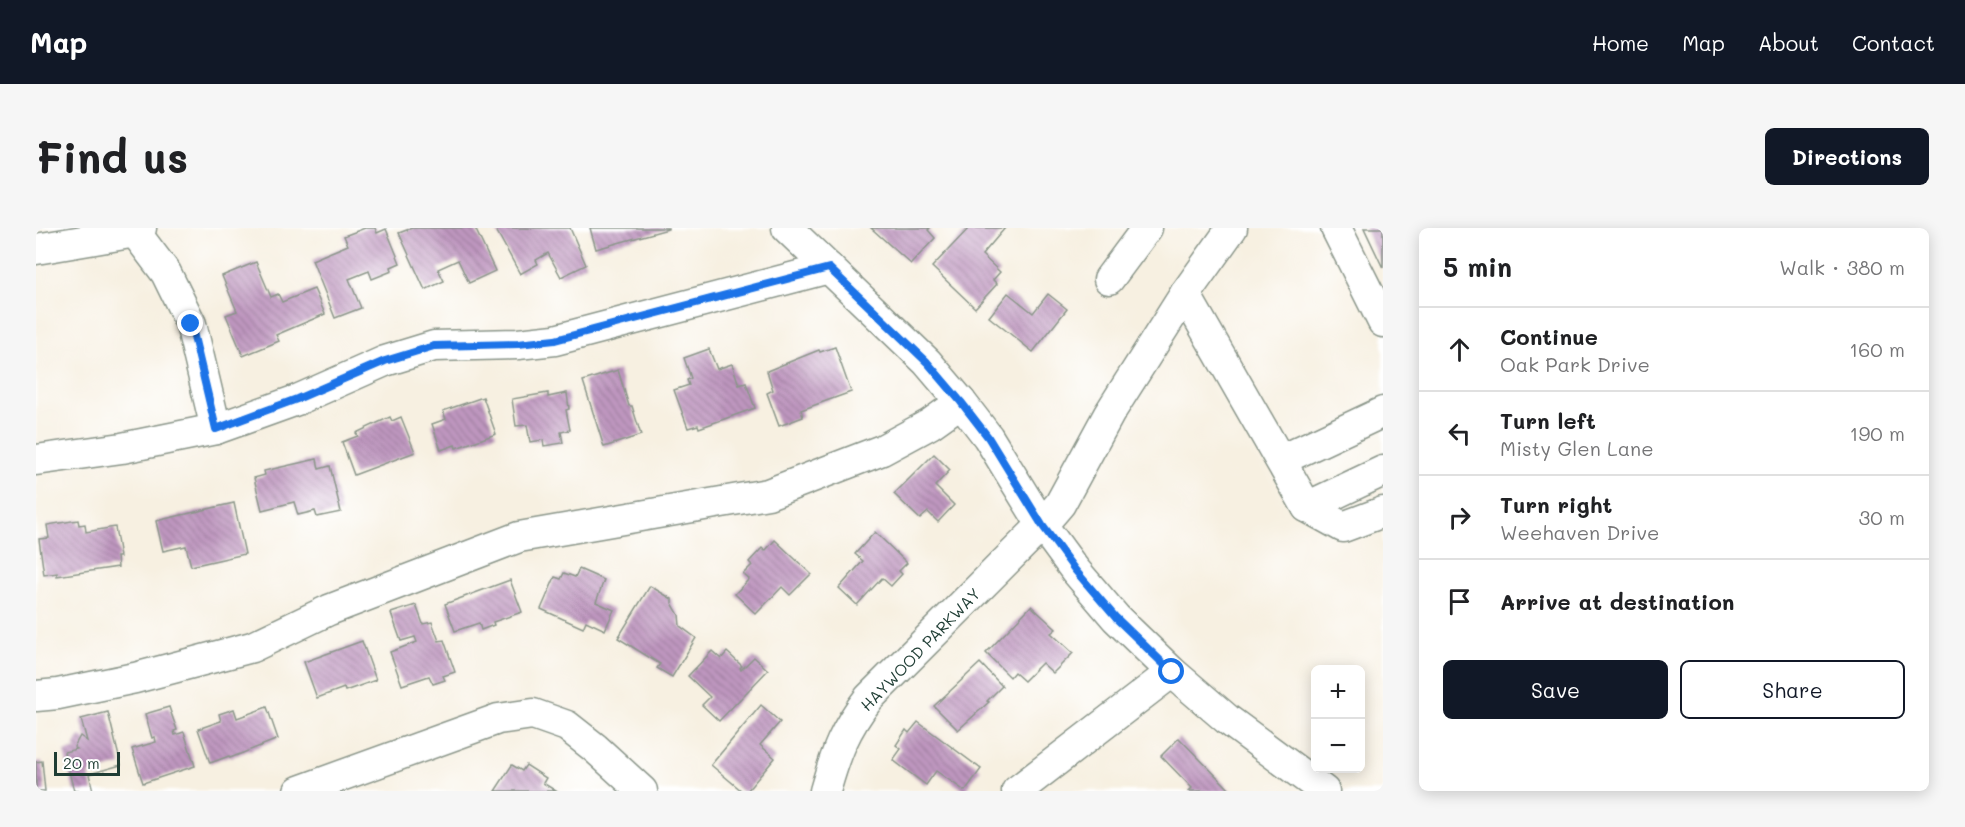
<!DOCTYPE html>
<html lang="en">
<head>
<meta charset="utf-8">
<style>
	:root { --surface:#fff; --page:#f6f6f6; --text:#202124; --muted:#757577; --line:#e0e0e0; --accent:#111827 }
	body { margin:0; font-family:Mali,sans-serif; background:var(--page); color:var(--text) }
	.controls { position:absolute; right:18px; bottom:18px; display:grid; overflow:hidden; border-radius:9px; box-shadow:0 3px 15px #0003 }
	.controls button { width:54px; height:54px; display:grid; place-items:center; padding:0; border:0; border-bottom:2px solid var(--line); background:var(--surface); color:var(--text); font:30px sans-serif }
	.scale { position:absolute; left:18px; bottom:15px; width:66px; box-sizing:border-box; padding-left:6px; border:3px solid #1f3d34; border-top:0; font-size:16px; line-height:21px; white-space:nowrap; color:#1f3d34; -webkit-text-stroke:4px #fff; paint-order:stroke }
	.stop { position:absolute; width:18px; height:18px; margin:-14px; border:4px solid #1a73e8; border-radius:50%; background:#fff }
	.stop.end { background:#1a73e8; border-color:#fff; box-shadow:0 2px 6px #0008 }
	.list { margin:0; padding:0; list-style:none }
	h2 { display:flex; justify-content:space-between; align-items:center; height:78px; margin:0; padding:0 24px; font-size:26px }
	h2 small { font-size:20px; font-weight:400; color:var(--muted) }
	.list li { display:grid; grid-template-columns:39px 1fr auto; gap:18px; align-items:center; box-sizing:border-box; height:84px; padding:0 24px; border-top:2px solid var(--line) }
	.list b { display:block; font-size:22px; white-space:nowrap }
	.list p { margin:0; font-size:20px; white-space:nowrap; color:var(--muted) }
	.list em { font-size:20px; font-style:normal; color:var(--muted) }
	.actions { display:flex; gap:12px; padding:18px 24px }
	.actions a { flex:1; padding:14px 0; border:2px solid var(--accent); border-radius:9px; text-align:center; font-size:21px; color:var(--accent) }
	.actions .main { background:var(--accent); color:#fff }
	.icon { flex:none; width:33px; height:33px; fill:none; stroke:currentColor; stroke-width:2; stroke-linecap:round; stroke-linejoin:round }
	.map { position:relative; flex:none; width:1347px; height:563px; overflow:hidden; border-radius:9px }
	header { display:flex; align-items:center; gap:36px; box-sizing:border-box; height:84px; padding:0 30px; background:var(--accent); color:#fff }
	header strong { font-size:28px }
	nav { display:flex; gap:33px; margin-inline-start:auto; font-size:21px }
	.intro { display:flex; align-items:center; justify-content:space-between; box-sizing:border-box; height:144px; padding:0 36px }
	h1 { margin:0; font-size:42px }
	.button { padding:15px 27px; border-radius:9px; background:var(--accent); color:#fff; font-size:21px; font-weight:700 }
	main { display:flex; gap:36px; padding:0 36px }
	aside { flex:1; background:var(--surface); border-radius:9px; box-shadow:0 3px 15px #0003 }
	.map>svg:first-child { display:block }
</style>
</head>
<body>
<header>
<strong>Map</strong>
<nav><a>Home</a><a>Map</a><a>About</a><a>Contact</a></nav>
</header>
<div class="intro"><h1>Find us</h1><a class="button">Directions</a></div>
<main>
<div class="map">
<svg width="1347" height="563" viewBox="0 0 1347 563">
	<defs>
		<pattern id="building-back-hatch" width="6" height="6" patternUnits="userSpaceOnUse" patternTransform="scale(1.5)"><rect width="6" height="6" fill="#bf97c0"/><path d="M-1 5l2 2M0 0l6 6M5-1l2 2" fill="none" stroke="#9b7c9d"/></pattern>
	</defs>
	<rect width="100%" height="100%" fill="#fff"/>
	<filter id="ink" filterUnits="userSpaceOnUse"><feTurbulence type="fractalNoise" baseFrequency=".0167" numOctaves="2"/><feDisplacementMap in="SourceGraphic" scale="12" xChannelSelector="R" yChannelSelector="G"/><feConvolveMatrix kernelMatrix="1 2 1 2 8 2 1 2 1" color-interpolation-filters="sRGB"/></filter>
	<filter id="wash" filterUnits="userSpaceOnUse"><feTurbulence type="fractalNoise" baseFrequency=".008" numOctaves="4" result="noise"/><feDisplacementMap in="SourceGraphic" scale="24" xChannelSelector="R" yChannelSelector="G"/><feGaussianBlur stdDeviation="1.35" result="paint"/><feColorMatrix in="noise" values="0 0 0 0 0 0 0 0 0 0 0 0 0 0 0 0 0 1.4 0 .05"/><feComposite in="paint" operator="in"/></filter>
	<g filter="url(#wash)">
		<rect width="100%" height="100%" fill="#f7f0e1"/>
		<g id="blocks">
			<g fill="url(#building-back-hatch)">
				<polygon points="329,0 339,0 341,5 350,1 364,35 355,39 356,43 336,51 333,43 313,51 325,80 299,90 276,32 312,17 308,8"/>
				<polygon points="376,0 439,0 459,43 433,55 422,32 402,41 408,53 389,62 363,5"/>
				<polygon points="459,0 534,0 550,37 525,49 512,25 500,32 502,36 484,46"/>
				<polygon points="554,0 632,0 632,1 560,21"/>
				<polygon points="835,0 894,0 892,2 899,10 875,36"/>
				<polygon points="933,0 969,0 946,27 964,44 957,52 961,56 939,80 896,39"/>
				<polygon points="1328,0 1347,0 1347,40"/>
				<polygon points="220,34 235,69 242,66 246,74 278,61 289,86 240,107 243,113 207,128 190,87 201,83 186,48"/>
				<polygon points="972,65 997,85 1012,66 1031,81 997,124 953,89"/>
				<polygon points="799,119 815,164 765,182 767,189 743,198 731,165 737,162 731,143 783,122 784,124"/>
				<polygon points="673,121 681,141 696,136 703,157 710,155 719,180 663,200 662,197 652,200 638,162 653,157 651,152 655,150 648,130"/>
				<polygon points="582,142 593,178 596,178 605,207 568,219 547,153"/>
				<polygon points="512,165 512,169 531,165 533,181 530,182 534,202 525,204 527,215 508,218 507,212 494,214 491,197 480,198 476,171"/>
				<polygon points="447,169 460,206 420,220 419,217 405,222 396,196 410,191 407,183"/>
				<polygon points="354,189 356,193 365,189 379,224 318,247 306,214 322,208 320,205"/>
				<polygon points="898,226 914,242 899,258 918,277 902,294 892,284 884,291 858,266"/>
				<polygon points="281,231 283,241 294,238 305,284 281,289 279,283 262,287 258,274 226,282 218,250 229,247 228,243"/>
				<polygon points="198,275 209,326 155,338 150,318 127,323 120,293"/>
				<polygon points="42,292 43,297 49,296 50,304 79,299 84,329 81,329 82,339 21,348 21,345 8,347 3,311 13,310 11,297"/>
				<polygon points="839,304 871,335 863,343 866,346 855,358 846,350 821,377 803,360 827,333 819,326"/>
				<polygon points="739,312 775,346 754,367 746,359 720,386 699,366 713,351 707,346 716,337 713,334 726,320 729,323"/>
				<polygon points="543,341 568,352 560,374 578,382 569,402 550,393 547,400 505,381 519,349 525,351 528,345 539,349"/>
				<polygon points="474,352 486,384 457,394 458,397 445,402 443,395 419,403 409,376"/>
				<polygon points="614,358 636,371 636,375 643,387 644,398 660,410 636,449 621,440 624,436 582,410"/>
				<polygon points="380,377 387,396 396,394 403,413 408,412 419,444 407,448 409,452 397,456 393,448 366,457 354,424 381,414 379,409 365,413 355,385"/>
				<polygon points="995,378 1020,401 1015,405 1037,425 1017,445 1006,435 988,453 978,444 974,449 950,425"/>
				<polygon points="326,413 340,452 309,463 308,460 281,470 268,434"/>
				<polygon points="676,423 685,431 691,424 706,438 704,440 705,442 718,429 732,442 683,493 666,477 674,469 652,448"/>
				<polygon points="944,435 966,458 951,473 953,474 922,502 898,478"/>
				<polygon points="725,477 744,494 724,517 739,530 711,563 706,563 675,537"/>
				<polygon points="133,479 141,502 138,503 139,507 148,504 159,538 107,555 96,521 120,514 119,509 116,510 109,486"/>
				<polygon points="231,479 242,511 194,530 193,528 174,535 162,501 185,493 183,486 198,481 201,490"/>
				<polygon points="72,484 85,537 53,546 57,563 38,563 28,524 41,521 38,519 44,508 51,513 45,491"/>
				<polygon points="882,494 945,541 929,563 900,543 890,557 857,532 865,521 860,517 870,502 873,505"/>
				<polygon points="1143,510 1195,563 1153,563 1156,560 1125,528"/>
				<polygon points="6,533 9,563 0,563 0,534"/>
				<polygon points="476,537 486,543 490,537 510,550 507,555 520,563 459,563"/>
			</g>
		</g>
	</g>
	<g filter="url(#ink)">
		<use href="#blocks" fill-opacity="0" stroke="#8b968a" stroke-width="1.5"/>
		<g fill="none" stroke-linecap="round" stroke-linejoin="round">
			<g stroke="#8b968a" stroke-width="33">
				<g id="minor">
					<polyline points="96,0 130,45 155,96 180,201"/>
					<polyline points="751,0 891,134 925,174 952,209 1006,297 1039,342 1080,390 1136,444 1192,492 1288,563"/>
					<polyline points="1300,0 1347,94"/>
					<polyline points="0,21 100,4 105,0"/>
					<polyline points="1073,51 1111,0"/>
					<polyline points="1149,66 1271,279 1307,299 1347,284"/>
					<polyline points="0,232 86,220 180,201 261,172 349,133 398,118 482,116 519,112 793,40"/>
					<polyline points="1245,232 1347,184"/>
					<polyline points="1271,279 1347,243"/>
					<polyline points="0,468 22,466 99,450 216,419 293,382 483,309 732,266 846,222 894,196 925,174"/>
					<polyline points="263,563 462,491 497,486 531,498 559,520 606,563"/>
					<path d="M789,563c11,-38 19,-61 44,-93l173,-173 18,-21 49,-90 76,-120 47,-66"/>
					<polyline points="981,563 1136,444"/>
				</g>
			</g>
			<use href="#minor" stroke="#fff" stroke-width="30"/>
		</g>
	</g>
	<g fill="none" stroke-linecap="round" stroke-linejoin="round" filter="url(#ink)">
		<polyline stroke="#1a73e8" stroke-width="8" points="155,96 180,201 261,171 349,133 398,118 482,116 519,112 793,40 891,134 925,174 952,209 1006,297 1039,342 1080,390 1136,444"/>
	</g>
	<g text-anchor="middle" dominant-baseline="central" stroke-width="4.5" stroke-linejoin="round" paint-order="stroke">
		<g font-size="16" fill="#1f3d34" stroke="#fff">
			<text transform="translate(884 421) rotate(-46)">HAYWOOD PARKWAY</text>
		</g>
	</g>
</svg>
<div class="controls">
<button>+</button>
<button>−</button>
</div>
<div class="scale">20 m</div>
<div class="stop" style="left:1136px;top:444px"></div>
<div class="stop end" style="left:155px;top:96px"></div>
</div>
<aside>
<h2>5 min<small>Walk · 380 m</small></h2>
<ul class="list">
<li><svg class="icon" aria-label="ahead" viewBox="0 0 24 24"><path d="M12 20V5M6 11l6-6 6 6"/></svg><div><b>Continue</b><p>Oak Park Drive</p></div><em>160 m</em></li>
<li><svg class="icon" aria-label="left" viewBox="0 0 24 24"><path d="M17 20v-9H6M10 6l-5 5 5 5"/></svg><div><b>Turn left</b><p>Misty Glen Lane</p></div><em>190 m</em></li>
<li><svg class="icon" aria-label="right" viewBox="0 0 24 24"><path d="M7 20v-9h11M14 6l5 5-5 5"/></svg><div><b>Turn right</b><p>Weehaven Drive</p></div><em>30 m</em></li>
<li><svg class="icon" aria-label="arrive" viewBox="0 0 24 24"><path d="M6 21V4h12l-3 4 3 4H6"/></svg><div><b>Arrive at destination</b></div></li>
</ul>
<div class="actions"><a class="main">Save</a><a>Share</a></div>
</aside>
</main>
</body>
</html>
